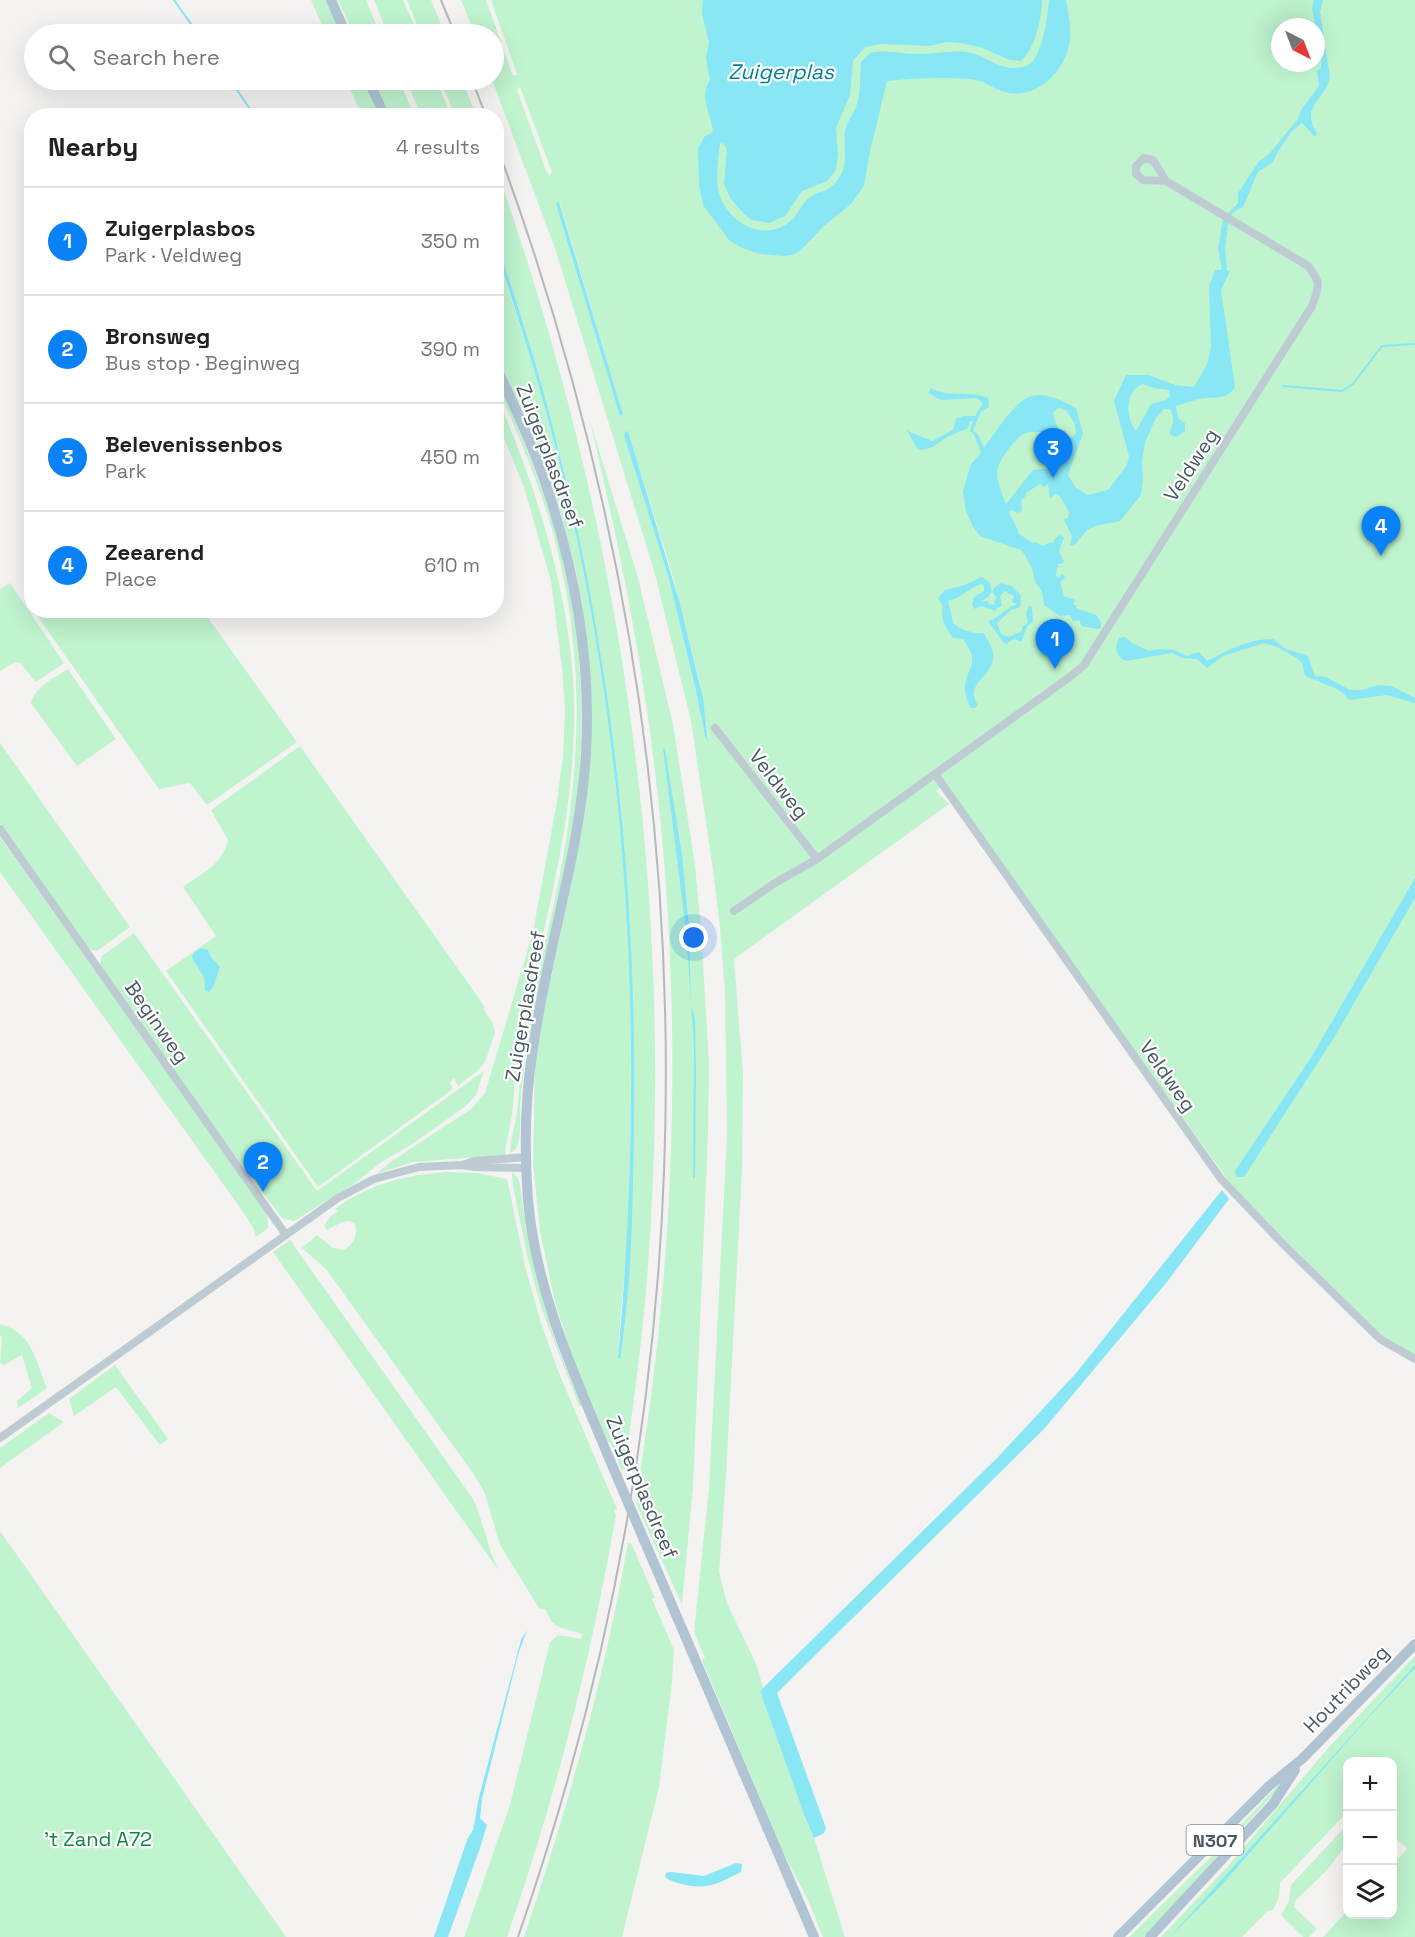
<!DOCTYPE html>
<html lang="en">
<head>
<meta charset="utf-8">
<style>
	:root { --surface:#fff; --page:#f6f6f6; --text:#202124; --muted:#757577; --line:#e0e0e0; --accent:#0982f7 }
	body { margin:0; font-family:"Space Grotesk",sans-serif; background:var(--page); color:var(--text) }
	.controls { position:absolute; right:18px; bottom:18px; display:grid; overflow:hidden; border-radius:12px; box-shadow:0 6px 24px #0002 }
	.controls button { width:54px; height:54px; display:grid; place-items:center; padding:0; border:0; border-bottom:2px solid var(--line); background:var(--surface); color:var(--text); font:30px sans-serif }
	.compass { position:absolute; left:1271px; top:18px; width:54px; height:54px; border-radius:50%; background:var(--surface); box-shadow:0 6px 24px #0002; rotate:138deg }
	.you { position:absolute; left:694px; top:938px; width:21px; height:21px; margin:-15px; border:4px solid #fff; border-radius:50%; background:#1a73e8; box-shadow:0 0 0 9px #1a73e833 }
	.badge { display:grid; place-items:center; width:39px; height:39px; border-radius:50%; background:var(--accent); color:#fff; font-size:20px; font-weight:700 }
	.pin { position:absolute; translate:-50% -50px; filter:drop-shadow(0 2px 3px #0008) }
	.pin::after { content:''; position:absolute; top:32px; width:21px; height:18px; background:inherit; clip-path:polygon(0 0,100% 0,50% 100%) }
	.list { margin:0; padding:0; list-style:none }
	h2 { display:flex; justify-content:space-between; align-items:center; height:78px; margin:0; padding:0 24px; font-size:26px }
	h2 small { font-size:20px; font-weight:400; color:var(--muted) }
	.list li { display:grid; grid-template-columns:39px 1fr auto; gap:18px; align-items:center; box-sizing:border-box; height:108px; padding:0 24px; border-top:2px solid var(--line) }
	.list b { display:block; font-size:22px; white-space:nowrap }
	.list p { margin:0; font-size:20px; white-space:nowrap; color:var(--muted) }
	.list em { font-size:20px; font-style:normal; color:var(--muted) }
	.icon { flex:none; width:33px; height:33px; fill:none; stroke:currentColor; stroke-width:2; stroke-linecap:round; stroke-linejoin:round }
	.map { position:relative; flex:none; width:1415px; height:1937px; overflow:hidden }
	.search { position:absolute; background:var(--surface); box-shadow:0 6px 24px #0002; left:24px; top:24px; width:480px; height:66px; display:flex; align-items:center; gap:15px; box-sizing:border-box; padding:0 21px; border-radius:33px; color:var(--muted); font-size:22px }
	.panel { position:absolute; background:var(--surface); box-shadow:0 6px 24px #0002; left:24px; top:108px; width:480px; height:510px; border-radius:24px }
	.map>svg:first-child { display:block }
</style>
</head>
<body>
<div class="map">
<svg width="1415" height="1937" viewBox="0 0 1415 1937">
	<rect width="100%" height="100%" fill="#f5f2f2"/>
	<g fill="#bff4cf" fill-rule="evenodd">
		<polygon points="311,0 326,0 342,34 326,34"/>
		<polygon points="338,0 366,0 380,34 354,34"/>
		<polygon points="374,0 403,0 418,34 388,34"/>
		<polygon points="407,0 431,0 445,34 421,34"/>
		<path d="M461,0h25l27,76 4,-2 -26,-74h924v1356l-19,-4 -151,-152 -17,-20 -286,-394 -6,5 13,13 -215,155 9,114 -1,98 -16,305 -7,96 8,31 30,63 6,22 -3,3 45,126 9,21 31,99h-22l-16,-39 -25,-48 -80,-190 3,-2 -11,-26 15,-144 18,-352 -2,-144 -5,-65 -8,-64 -21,-142 -36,-147 -100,-326 -63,-168h2v-46h-19zM1280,27h36v36h-36zM520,87l32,85 -2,3 -3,-2 -30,-83zM560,203l62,208 -2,4 -62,-204zM628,431l45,146 26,103 10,59 -4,-3 -9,-45 -27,-112 -45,-143v-3z"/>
		<polygon points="346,80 362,80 379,115 362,115"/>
		<polygon points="374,80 399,80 414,115 390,115"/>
		<polygon points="406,80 436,80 451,115 421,115"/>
		<polygon points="440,80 462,80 476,115 455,115"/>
		<path d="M497,171c124,350 179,724 151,1095 -5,68 -14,136 -24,204l-3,-1 -11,-27 -2,1 -32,-74 -21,-67 -15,-71 -7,-67 2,-103 7,-42 29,-133 14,-82 -2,-195 -7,-38 -15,-57 -17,-48 -47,-112 -1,-100c23,66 44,132 61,199 48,193 73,393 74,591 1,68 -1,136 -4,203 -3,37 -8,75 -9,112l6,-30 6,-80 4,-150 -4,-171 -10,-130 -20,-148 -27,-141 -13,-56 -34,-122 -29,-87z"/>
		<path d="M496,377c23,52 45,103 60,157 25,85 31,177 21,265 -10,79 -33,157 -48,236 -4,24 -7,48 -9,72 0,11 1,25 -2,36 -1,5 -4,8 -8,10 0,-12 4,-23 6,-35 4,-24 4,-49 8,-73 8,-49 21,-97 31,-146 28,-132 32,-253 -7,-383 -14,-45 -33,-88 -51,-131z"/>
		<path d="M497,397c34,78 60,157 72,242 11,76 3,156 -12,230 -11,58 -27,115 -38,173 -4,24 -4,48 -7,72 -2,14 -6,27 -7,41l-92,7 -37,12 16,-13 79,-52 14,-16 48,-161 24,-131 6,-45 2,-47 -3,-41 -11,-87 -27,-94 -27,-66z"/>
		<path d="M590,421l48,157 35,146 22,141 6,64 8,134 -1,73 -15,351 -11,118 -46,-102 2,-1 -2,-4c44,-261 49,-532 10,-794 -14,-95 -34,-189 -56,-283z"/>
		<polygon points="10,583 64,663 36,682 21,664 15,662 0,671 0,589"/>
		<polygon points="34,611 203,611 297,742 207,805 190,783 159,789"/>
		<path d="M68,669l48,70 -39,27 -46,-63c5,-17 23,-25 37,-34z"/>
		<polygon points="0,743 130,927 97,951 88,949 0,823"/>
		<path d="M300,746l185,261 -2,2 10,14 2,10 -10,29 -8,9 -19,15 -4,-8 -4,5 3,6 -135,98 -152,-216 50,-35 -33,-49c18,-13 40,-23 45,-47l-17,-30z"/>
		<polygon points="0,837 266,1212 268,1220 268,1228 256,1237 254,1230 246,1216 0,872"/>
		<polygon points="134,933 317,1191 484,1071 476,1095 466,1106 412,1144 380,1163 354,1184 294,1221 282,1218 199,1107 100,966 102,956"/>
		<path d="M449,1172l28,1 30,6 18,87 15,54 18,51 59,138 -3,1 2,5c-25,144 -61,284 -109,422h-43l46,-132 40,-163 8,-7 23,4 1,-5c-19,-7 -28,-3 -36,-24l-7,-2 -39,-63 -15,-51 -10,-18 -149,-207 -24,-21 15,-13 16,13 11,2c10,-7 14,-14 11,-26l-6,-3 -7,1 -15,8 -3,-4 6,-9 8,-6 -3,-2c34,-25 72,-35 114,-37z"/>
		<path d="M512,1172l6,6 2,6c9,78 29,150 62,221l-3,1 -37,-96 -14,-51 -15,-73z"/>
		<path d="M290,1240l183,259c11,23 14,49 26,72l-226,-319z"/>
		<path d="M0,1324c34,9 35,38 47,64l-29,20 -1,-7 15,-13 -10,-33 -18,10 -4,-2 2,-26 -2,-2z"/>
		<polygon points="115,1365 168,1439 160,1445 116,1387 74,1416 69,1399"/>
		<polygon points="49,1413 64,1422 0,1468 0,1448"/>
		<polygon points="0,1531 286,1937 0,1937"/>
		<path d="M628,1542l1,2 2,-1 24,55 -3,1 22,51 -2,32 -13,105 -37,150h-98c44,-130 81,-260 104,-395z"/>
		<polygon points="1415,1656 1415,1937 1323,1937 1347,1911 1348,1914 1392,1914 1393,1864 1407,1849 1393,1835 1392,1762 1348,1762 1347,1812 1280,1883 1279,1897 1273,1910 1267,1912 1242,1937 1161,1937 1229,1865 1329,1747"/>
		<polygon points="1295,1767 1297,1768 1148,1933 1144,1937 1129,1937 1208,1860"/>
		<polygon points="1347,1825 1347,1844 1327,1870 1295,1901 1294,1907 1317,1929 1309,1937 1303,1937 1281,1915 1289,1901 1291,1885"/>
	</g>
	<g fill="#88e6f5" fill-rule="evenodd">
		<path d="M703,0h339c0,17 -7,51 -22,61l-10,-1 -30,-13 -20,-4 -14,-1 -16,4 -48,-2 -17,3 -12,14 -3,34 -14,33 2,26 -2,16 -9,11 -25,10 -17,25 -16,7 -17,-3 -8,-6 -13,-15 -7,-15 3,-35 -4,-6 -3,1c-2,18 -6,38 1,55 11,25 42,42 67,24 9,-6 12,-17 20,-24 9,-9 22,-5 32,-23 9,-14 3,-29 5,-44 1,-9 8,-17 11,-25 5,-14 4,-30 5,-45l9,-9c15,-4 32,1 47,1 19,0 36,-5 55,-1 13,4 25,13 39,15 7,0 16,0 21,-6 11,-12 16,-46 17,-62h17c2,13 6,28 4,41 -4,28 -31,57 -61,52 -14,-2 -24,-13 -39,-14 -27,-2 -56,-1 -83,2l-17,70 -6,35 -13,18 -27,22 -24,25 -8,4 -9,1 -23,-2 -20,-7 -11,-7 -26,-35 -4,-21 -1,-35 6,-12 9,-5c-2,-21 -15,-33 -3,-52l-4,-22 3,-16 -7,-28z"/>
		<path d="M1314,0h9l-3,12 10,66c-6,23 -30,29 -13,55l-2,4 -13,-14 -11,9 -14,21 -4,9 -15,10 -15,35 -8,4 -6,6 -4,32 2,21 3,1 -9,19 14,97c-8,14 -22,9 -36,12 -7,2 -15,4 -23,7l2,12 7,5v8l-9,6 -4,-1 -3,-3c5,-10 6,-15 1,-24h-6l-8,9 -11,24 -3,19 1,19 -2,15 -21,26 -25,5 -8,4 -13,16 -4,-1 2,-9 -8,-16 4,-2 1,-6 -9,-16 -5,-2 -5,5 -2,-15 -4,3 -4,-3 -14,9 -1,4 -4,3 1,10 -3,3 -8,-3 -2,2c3,9 7,11 10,22l14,9 4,-1 5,4 10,-4 2,1v-3l5,-5 5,2 -5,14 5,11 -3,2h-4l2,2 -2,2 -1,8 3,2 2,-4 3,1 1,3 -5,4 4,14 11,4 -2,5h4l-1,3 20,7 5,7v6l-3,1 -16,-3 -3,-6 -6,1 -3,-6 -10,1 -16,-11 -2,-14 -7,-9 -3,-14 -8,-14 -3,-4 -41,-14 -7,-9 -7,-16 -3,-20 8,-27 10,-11 -7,-19 -4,-3 3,-10h-3l-2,7 -21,9 -16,11 -10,2 -5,-3 -10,-19 4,4 22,9 21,-11 3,-11 7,-3h12l8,-12 -3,-4 -5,-2 -34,2 -13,-7 3,-5c17,10 39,2 57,10l1,9 -8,5 -8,18 6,6 5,12c10,-13 32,-49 48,-52 15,-3 31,5 44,12l7,25 -15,42 8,13 12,7 20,-5 19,-25 2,-9 -15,-55 12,-26h23l26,10 19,2 13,-23 4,-16 -2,-63 6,-15h7l-4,-21 5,-30 15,-16v-10l21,-32 10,-7 29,-35 3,-9 18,-24 -2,-15 4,-3v-10l-5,-1v-13l2,-2 -6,-34zM1142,384l12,4 15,2 1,6 -4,4 -15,4 -15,27c-11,-14 -11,-39 6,-47zM1058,408l8,2 9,14 1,10 -6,4c-10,-2 -15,-16 -17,-25zM1030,432h13l9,4c2,11 11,20 0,32l-19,2 -27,34c-10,-27 -15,-33 5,-58 6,-7 9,-12 19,-14z"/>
		<polygon points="559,202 622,411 623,415 620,416 558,211 556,203"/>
		<path d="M497,244c99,281 141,579 137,877 -1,79 -2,160 -14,238l-2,-1c28,-302 13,-610 -61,-905 -17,-67 -38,-133 -60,-199z"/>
		<polygon points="628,431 680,604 703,698 708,741 705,736 696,691 669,579 624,436 625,432"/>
		<path d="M982,577l7,5 3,9 -3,5 -8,6 6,-1 2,3 5,1 2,-8 -4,-5 2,-4 6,-5 12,3 9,10 -1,11 -9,3 -14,13 4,11 8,3 13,-6v-4l6,-4 -2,-10 3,-8 3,2 1,14 -6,6 -6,15 -7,-3 -8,5 -3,-2 -15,-21c11,-2 17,-13 29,-17l-5,-2 2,-6 -9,-5 -5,5 2,10 -5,2 -2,3 -14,-5 -6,3 -3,-4 2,-8 10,-6v-5l-2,-2c-13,3 -20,14 -34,17l5,22c8,7 20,11 31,10 4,8 11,17 9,27 -3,18 -29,24 -15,45l-3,3h-4c-3,-6 -6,-12 -6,-19 1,-24 17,-24 -2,-50l-10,-1c-8,-11 -13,-19 -10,-32l-5,-8 7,-8 17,-4z"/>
		<path d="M1125,637l7,6 17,8 10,-2 15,1 13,6 12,-4 8,9c22,-11 41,-22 66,-22l13,10 22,7 7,20 11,1 24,13h12l16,-5 13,1 24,12v5l-28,-8 -38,5 -5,-6 -7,-5 -32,-13 -3,-13 -5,-5 -20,-11 -13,-4 -41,13 -16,12 -10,-9 -15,-1 -10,-5 -46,8c-10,-5 -12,-13 -7,-23z"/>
		<polygon points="663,748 665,749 682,855 689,927 691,1005 695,1019 696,1072 695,1178 693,1178 694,1046 686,930"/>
		<polygon points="1415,878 1415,898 1335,1036 1244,1177 1237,1177 1235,1171 1312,1056"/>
		<polygon points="201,948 208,950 211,957 220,967 213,987 209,992 205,990 204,977 192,958 193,954"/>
		<polygon points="1222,1190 1229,1199 1167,1282 1044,1429 777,1693 826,1828 824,1833 814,1838 805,1817 760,1691 998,1457 1077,1372"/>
		<polygon points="527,1630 518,1655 482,1799 480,1818 487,1825 480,1848 448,1937 434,1937 467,1840 473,1830 479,1797 521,1640"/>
		<polygon points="1415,1665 1415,1668 1369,1717 1218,1889 1170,1937"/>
		<path d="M736,1863l6,1 -1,8c-21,10 -31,18 -55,13 -8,-2 -16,-4 -21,-8l1,-4 5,-1 33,4z"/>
	</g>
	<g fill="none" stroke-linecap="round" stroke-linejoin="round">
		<g stroke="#88e6f5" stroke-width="2">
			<polyline points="174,0 198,34"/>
			<polyline points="230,80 255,116"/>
			<polyline points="1283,386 1342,391 1353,384 1382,346 1415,344"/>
		</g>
		<g stroke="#bfcbd3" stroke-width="8">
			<polyline points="715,728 817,859"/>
			<polyline points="935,774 1221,1179 1284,1245 1380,1339 1415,1359"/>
			<polyline points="0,829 286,1235"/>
			<path d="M734,911l41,-28 42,-24 254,-183 13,-11 228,-359c7,-21 10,-22 -4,-40l-142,-85 -23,-1 -7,-6v-8l8,-8 9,2 13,21"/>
			<polyline points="462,1165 474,1161 526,1157"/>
			<polyline points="0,1438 338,1198 374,1179 419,1167 462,1165 474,1167 527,1168"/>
		</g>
		<g stroke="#b0c4d3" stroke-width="10">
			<polyline points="331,0 346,34"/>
			<polyline points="368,80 385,116"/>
			<path d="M496,366c19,42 38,82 52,125 28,84 43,174 38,262 -6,100 -39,196 -53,295 -8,50 -9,101 -5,152 8,92 46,174 81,258"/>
			<polyline points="644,1540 814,1937"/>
			<polyline points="1118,1937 1269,1786 1302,1759 1415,1644"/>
			<polyline points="1150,1937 1273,1804 1295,1770"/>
		</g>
		<g stroke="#b4b8bd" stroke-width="2">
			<polyline points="441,0 455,34"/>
			<polyline points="472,80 486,116"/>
			<path d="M496,144c217,584 228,1203 22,1793"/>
		</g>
		<polyline stroke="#b0c4d3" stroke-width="10" points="609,1458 644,1540"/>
	</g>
	<g text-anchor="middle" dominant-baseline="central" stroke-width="4.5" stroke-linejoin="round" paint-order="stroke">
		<rect fill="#fff" stroke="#7f8991" stroke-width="1.5" x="1186.5" y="1825" width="57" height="30" rx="4.5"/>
		<g font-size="18" font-weight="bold" fill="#485762">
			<text x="1215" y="1840">N307</text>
		</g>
		<g font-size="20" fill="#485762" stroke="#fff">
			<text transform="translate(550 456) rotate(69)">Zuigerplasdreef</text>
			<text transform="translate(1191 465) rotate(-57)">Veldweg</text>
			<text transform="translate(779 784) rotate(52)">Veldweg</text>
			<text transform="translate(525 1006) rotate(-80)">Zuigerplasdreef</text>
			<text transform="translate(157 1022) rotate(55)">Beginweg</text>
			<text transform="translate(1168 1076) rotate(55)">Veldweg</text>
			<text transform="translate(642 1487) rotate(67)">Zuigerplasdreef</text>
			<text transform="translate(1346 1689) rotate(-46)">Houtribweg</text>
		</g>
		<g font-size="20" fill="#0f8742" stroke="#fff">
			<text x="98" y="1839">'t Zand A72</text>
		</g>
		<g font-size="21" font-style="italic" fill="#047e92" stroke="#fff">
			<text x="781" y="71">Zuigerplas</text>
		</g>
	</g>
</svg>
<div class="controls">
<button>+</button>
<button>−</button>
<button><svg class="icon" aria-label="layers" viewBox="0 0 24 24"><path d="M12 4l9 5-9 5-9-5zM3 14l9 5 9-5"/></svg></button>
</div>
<svg class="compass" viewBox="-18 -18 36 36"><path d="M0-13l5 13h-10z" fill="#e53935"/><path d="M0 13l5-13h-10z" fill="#757577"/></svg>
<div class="you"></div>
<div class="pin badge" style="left:1055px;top:669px">1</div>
<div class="pin badge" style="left:263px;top:1192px">2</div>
<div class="pin badge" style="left:1053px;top:478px">3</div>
<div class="pin badge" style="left:1381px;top:556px">4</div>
<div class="search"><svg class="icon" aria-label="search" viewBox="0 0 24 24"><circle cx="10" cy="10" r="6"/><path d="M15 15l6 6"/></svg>Search here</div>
<section class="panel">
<h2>Nearby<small>4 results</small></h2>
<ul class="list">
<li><span class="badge">1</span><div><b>Zuigerplasbos</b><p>Park · Veldweg</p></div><em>350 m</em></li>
<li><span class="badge">2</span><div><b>Bronsweg</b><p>Bus stop · Beginweg</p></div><em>390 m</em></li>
<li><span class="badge">3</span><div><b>Belevenissenbos</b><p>Park</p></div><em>450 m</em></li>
<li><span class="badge">4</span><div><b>Zeearend</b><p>Place</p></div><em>610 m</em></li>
</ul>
</section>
</div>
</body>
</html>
